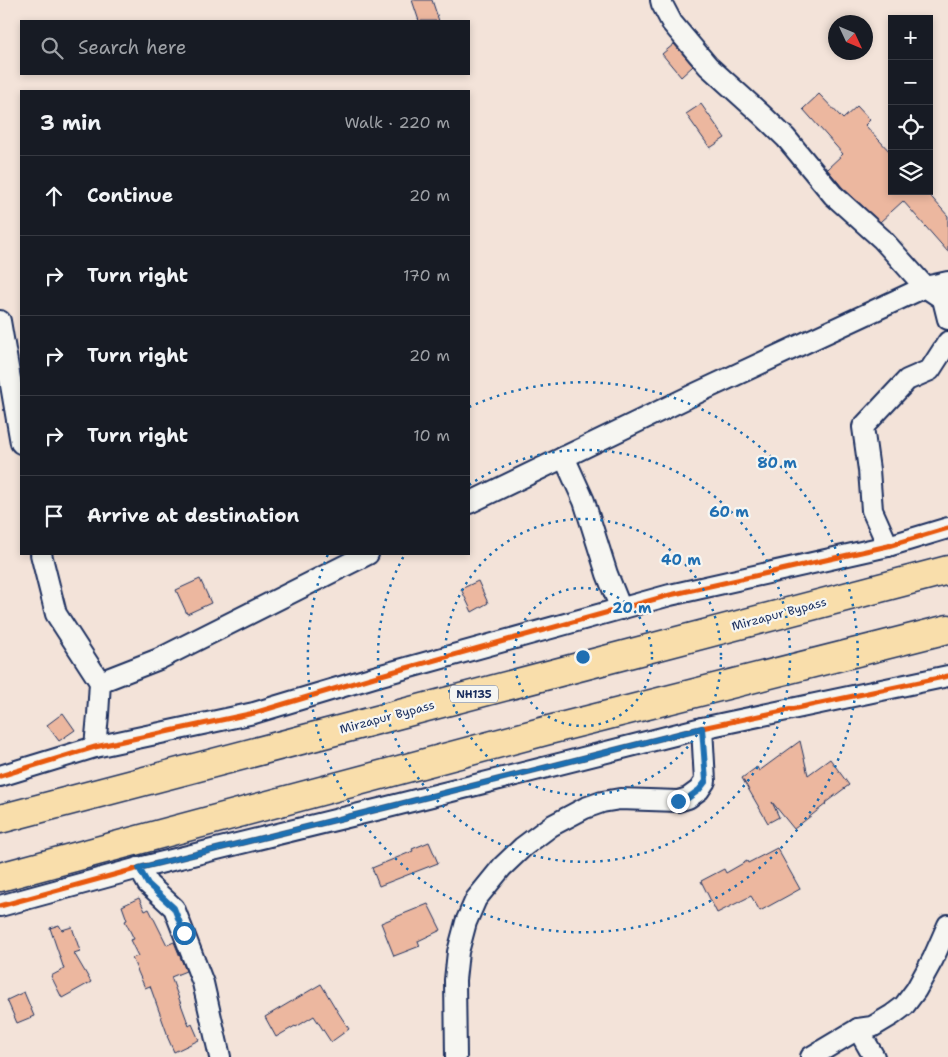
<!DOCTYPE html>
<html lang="en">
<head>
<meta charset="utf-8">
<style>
	:root { --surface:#171b24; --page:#242831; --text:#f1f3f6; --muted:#9ea1a6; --line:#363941 }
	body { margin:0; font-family:"Shantell Sans",sans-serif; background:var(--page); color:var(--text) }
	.controls { position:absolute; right:15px; top:15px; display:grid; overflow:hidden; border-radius:0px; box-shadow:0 2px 8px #0003 }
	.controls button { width:45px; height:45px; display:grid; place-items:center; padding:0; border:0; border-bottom:1px solid var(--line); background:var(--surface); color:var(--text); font:25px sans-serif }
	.compass { position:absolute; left:828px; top:15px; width:45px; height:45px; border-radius:50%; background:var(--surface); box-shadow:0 2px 8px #0003; rotate:134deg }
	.stop { position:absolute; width:15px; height:15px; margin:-11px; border:4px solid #1f6fb2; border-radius:50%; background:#fff }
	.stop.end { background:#1f6fb2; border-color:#fff; box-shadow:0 1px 5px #0008 }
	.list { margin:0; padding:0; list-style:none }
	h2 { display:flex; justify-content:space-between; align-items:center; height:65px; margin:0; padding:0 20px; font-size:21px }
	h2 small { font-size:16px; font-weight:400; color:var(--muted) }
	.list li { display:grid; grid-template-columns:32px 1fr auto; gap:15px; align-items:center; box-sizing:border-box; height:80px; padding:0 20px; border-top:1px solid var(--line) }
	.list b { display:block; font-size:19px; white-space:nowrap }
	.list em { font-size:16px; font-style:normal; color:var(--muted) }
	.icon { flex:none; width:28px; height:28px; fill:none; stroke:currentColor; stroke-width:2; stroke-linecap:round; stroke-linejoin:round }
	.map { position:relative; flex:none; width:948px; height:1057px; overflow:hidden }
	.search { position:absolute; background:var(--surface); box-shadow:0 2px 8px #0003; left:20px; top:20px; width:450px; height:55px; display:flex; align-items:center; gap:12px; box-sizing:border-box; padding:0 18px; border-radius:0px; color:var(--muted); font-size:19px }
	.panel { position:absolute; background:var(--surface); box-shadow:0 2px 8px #0003; left:20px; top:90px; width:450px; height:465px; border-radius:0px }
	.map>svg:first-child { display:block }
</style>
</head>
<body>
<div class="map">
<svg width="948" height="1057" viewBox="0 0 948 1057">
	<rect width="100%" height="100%" fill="#f3e3d9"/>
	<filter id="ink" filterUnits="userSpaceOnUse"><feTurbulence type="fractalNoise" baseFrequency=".02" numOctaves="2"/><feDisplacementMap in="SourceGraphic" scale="10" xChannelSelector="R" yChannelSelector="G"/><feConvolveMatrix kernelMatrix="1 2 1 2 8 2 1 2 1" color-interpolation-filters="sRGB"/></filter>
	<g filter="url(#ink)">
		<g fill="#ecb79f" stroke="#1b2f5e">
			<polygon points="412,0 432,0 439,21 419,21"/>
			<polygon points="674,44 693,66 681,77 662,54"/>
			<polygon points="819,94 843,119 857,106 870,120 865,125 892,154 892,191 926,191 948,216 948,252 903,201 880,222 842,187 827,169 843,154 803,109"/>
			<polygon points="701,104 725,138 710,148 686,114"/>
			<polygon points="200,579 211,603 187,614 176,590"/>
			<polygon points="478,581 488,603 472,612 461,589"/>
			<polygon points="63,713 75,730 59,741 47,725"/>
			<polygon points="800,741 808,775 830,759 849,785 825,803 826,804 794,829 772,802 779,817 768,823 742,778 757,767 759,771"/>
			<polygon points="429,842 438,863 379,886 372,868 413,851 412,849"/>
			<polygon points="777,848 800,889 760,911 751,896 717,913 701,881 724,869 726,873 747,861 748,863"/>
			<polygon points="139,898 145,911 149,909 167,945 174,942 186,971 171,977 189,1026 192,1024 199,1040 174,1052 167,1036 168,1036 150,986 145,988 132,958 138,956 130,940 134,939 125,921 127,920 122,906"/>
			<polygon points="428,904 441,930 418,941 420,946 394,956 381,923"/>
			<polygon points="59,925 62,930 72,927 80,951 74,953 91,982 62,998 51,976 64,969 50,928"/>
			<polygon points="321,984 336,1009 349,1029 331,1042 314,1016 296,1027 295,1026 276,1037 265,1017"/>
			<polygon points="24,992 34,1016 17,1023 7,1000"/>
		</g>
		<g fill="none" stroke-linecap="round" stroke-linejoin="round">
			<g stroke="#1b2f5e" stroke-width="24">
				<g id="street">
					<polyline points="661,0 662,4 672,23 708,66 761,114 786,138 833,195 882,239 925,287 943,299 948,319"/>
					<polyline points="0,321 21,443"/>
					<polyline points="564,457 584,501 607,574 621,609"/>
					<polyline points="469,503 697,393 925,287 948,282"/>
					<polyline points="888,546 872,510 869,470 863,427 907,380 930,370 948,342"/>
					<polyline points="41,554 56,614 100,682 98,715 95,747"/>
					<polyline points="100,682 159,659 368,554"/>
					<polyline points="0,776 95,747 254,713 374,677 670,595 888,546 948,528"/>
					<polyline points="139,868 148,884 174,908 203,983 220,1057"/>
					<polyline points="0,906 139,868 384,808 702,728 948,676"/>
					<polyline points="858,1029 874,1057"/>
					<polyline points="456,1057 455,980 458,952 466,922 476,899 502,867 523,847 551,826 585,808 602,802 620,799 678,801 688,798 699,790 705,781 702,728"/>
					<polyline points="811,1057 858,1029 872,1027 892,1015 904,1006 916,990 933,959 948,925"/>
				</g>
			</g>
			<g stroke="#1b2f5e" stroke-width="31">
				<g id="highway">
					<polyline points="0,819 948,570"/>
					<polyline points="0,877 545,731 948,629"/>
				</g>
			</g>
			<use href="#street" stroke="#f6f6f2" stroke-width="20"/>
			<use href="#highway" stroke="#f9deab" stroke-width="28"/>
			<g stroke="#f6f6f2" stroke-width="8">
				<g id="cycleway">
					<polyline points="0,776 95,747 254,713 374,677 670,595 888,546 948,528"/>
					<polyline points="0,906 139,868 384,808 702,728 948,676"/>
				</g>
			</g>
			<use href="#cycleway" stroke="#e8590c" stroke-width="5"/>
		</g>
	</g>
	<g fill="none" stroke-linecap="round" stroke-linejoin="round" filter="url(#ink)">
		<polyline stroke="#1f6fb2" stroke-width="6" points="184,933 174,908 148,884 139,868 384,808 702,728 706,781 699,790 688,798 678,801"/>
	</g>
	<g fill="none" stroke="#1f6fb2" stroke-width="2.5" stroke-dasharray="2.5 5">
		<circle cx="583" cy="657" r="69"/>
		<circle cx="583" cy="657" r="138"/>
		<path d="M469 485A206 206 0 1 1 405 554"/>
		<path d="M469 407A275 275 0 1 1 328 554"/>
	</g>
	<g text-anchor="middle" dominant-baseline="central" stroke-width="4.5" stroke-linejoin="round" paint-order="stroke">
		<rect fill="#f6f6f2" stroke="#5d6b8a" stroke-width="1" x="450" y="685.5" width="48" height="17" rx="4"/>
		<g font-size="11" font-weight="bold" fill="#1b2f5e">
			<text x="474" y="694">NH135</text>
		</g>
		<g font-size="12" fill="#1b2f5e" stroke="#f6f6f2">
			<text transform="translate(779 614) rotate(-15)">Mirzapur Bypass</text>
			<text transform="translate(387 717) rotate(-15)">Mirzapur Bypass</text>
		</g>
	</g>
	<circle cx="583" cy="657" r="8" fill="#1f6fb2" stroke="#f6f6f2" stroke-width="2.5"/>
	<g font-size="15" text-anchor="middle" font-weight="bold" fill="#1f6fb2" stroke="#f6f6f2" stroke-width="4.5" stroke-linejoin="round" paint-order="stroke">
		<text x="777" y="468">80 m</text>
		<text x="729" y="517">60 m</text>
		<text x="681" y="565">40 m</text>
		<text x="632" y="613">20 m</text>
	</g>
</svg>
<div class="controls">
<button>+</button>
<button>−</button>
<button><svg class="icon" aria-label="locate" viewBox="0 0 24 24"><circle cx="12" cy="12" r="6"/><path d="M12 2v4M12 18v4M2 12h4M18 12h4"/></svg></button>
<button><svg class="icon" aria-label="layers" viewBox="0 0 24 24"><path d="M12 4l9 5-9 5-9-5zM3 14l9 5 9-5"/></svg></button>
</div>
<svg class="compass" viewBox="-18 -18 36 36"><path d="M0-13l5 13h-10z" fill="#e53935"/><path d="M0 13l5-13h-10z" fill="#9ea1a6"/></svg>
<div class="stop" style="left:184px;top:933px"></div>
<div class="stop end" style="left:678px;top:801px"></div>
<div class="search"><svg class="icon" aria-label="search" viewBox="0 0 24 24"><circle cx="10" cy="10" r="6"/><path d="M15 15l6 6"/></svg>Search here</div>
<section class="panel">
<h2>3 min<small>Walk · 220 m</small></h2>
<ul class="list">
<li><svg class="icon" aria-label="ahead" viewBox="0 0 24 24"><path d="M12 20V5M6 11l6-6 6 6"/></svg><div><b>Continue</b></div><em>20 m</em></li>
<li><svg class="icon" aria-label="right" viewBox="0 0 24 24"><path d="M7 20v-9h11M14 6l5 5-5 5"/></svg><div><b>Turn right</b></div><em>170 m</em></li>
<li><svg class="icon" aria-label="right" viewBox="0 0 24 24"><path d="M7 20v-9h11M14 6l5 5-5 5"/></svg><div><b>Turn right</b></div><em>20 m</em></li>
<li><svg class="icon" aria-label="right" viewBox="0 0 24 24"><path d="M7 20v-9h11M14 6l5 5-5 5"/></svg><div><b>Turn right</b></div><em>10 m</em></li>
<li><svg class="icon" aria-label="arrive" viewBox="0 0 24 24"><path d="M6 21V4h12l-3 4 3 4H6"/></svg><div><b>Arrive at destination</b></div></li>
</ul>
</section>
</div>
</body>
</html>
